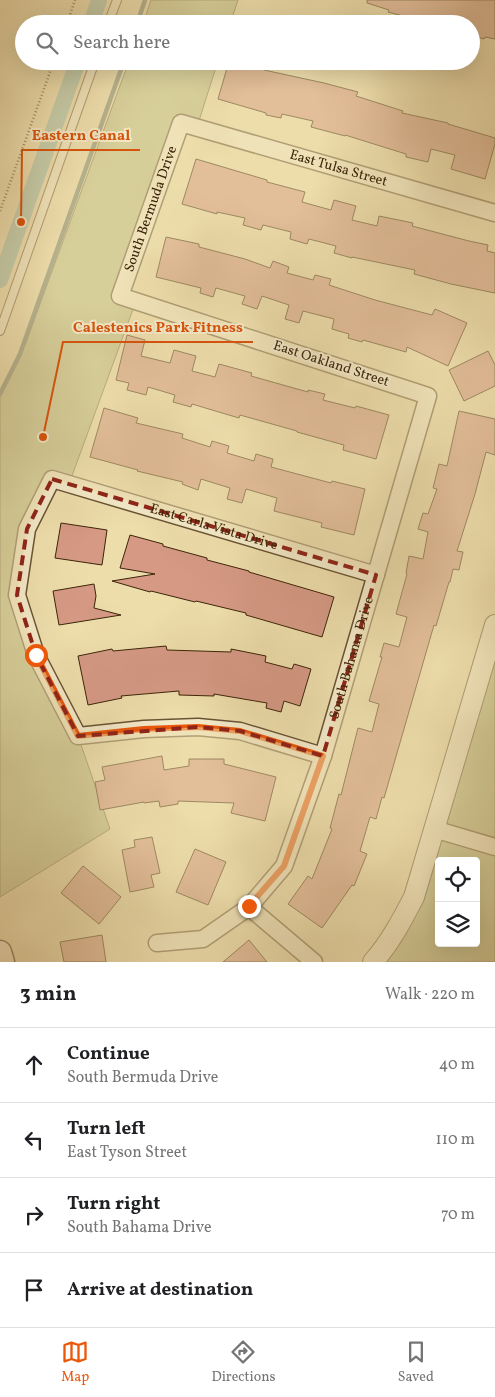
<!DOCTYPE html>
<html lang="en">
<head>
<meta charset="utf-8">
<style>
	:root { --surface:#fff; --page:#f2f2f2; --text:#202124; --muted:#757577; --line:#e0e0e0; --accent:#ea580c }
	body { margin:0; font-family:Vollkorn,serif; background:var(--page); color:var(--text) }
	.controls { position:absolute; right:15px; bottom:15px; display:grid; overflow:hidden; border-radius:5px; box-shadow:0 5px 20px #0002 }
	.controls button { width:45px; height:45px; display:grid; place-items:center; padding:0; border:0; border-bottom:1px solid var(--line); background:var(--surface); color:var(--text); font:25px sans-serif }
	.stop { position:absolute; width:15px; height:15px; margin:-11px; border:4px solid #ea580c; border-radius:50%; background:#fff }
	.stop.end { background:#ea580c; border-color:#fff; box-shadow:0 1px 5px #0008 }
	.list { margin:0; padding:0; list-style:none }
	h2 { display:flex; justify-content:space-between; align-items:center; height:65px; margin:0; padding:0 20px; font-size:21px }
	h2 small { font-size:16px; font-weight:400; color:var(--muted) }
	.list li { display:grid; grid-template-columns:32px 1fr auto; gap:15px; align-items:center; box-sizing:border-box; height:75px; padding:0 20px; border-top:1px solid var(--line) }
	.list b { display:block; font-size:19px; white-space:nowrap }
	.list p { margin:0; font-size:16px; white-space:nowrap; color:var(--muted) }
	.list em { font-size:16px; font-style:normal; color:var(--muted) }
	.icon { flex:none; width:28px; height:28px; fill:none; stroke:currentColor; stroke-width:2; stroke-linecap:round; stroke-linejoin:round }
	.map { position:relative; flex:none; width:495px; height:962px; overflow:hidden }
	.search { position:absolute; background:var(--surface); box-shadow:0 5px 20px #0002; left:15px; right:15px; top:15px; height:55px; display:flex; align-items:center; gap:12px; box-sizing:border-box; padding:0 18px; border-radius:28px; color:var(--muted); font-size:19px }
	.sheet { height:365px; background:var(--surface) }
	nav { display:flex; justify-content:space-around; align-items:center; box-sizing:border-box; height:70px; border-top:1px solid var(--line); background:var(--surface); font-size:14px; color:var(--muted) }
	nav a { display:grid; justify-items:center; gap:2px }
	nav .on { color:var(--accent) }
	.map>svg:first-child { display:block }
</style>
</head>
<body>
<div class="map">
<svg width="495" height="962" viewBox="0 0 495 962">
	<rect width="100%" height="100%" fill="#edddab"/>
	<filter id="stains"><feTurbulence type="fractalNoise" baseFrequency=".004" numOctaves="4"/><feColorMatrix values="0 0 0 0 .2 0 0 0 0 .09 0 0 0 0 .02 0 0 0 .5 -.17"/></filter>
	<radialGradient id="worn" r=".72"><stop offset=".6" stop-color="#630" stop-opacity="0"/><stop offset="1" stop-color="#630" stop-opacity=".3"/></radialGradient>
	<g fill="#bdbf86" stroke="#7d7248" fill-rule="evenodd">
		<polygon points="151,0 238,0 230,24 143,24"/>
		<polygon points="129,61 218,61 197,127 181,123 120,295 136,301 69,484 52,479 27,529 17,595 78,736 110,829 0,897 0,395 25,345"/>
		<path d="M495,625v337h-117l19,-34zM439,861h37v82h-37z"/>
	</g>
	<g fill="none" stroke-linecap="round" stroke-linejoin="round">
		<g stroke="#74806a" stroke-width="4.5">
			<polyline points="137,24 145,0"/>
			<polyline points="0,394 20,354 124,61"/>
		</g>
		<g stroke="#99bcaa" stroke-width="16">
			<polyline points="91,24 99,0"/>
			<polyline points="0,280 78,61"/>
		</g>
	</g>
	<g fill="#d59984" stroke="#3d2509">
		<polygon points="367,0 495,0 495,39 485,37 484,39 471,35 471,24 421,24 422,21 388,12 389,10 367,3"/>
		<polygon points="229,61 266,61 264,70 324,83 358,92 356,96 403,111 402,113 448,123 448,124 495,138 495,144 485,179 451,169 455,155 431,149 428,162 406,157 406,154 345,135 345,136 311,127 313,121 282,114 281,118 266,115 266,113 218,99"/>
		<polygon points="196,159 267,180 267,182 305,192 302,202 331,210 334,200 356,206 352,220 377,226 379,216 413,223 412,226 469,241 488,245 487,251 495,253 495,293 451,284 414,274 415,270 352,257 352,258 334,253 336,246 309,239 307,244 290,239 291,232 263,225 261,230 243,225 245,218 217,212 217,214 182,204"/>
		<polygon points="166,237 199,244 199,247 245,259 270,268 273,261 289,267 287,273 313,280 315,275 331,279 329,285 375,300 432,315 435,309 467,323 448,366 407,347 406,352 363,340 362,342 348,338 349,334 332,329 334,319 303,311 299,323 285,319 289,305 262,296 257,309 242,304 245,296 216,288 213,297 200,293 201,288 156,277"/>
		<polygon points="127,335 145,340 141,356 170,363 174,350 196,356 192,371 215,377 219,364 252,373 251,376 308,392 308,390 325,394 323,400 355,408 356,406 389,415 376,459 343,450 344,445 297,432 297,431 240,415 239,418 192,404 191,407 173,402 175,395 148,387 146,395 127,390 129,383 116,380"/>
		<polygon points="488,351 495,365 495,386 464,401 449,370"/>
		<polygon points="104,408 138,418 136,423 183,434 182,438 210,447 212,441 229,446 227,453 254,461 256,454 273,459 271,467 331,483 332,481 365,489 354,535 321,527 322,523 274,511 277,498 246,489 242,503 227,499 230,488 201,479 198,490 182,484 183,482 137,471 138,470 90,457"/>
		<polygon points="459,411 495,419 495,455 486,452 475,494 457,551 463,552 459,570 453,569 450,582 449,582 436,626 434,625 384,798 382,797 376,819 370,817 360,851 367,854 354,886 352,885 322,928 288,904 308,876 312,879 332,829 330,828 339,794 341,795 358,728 372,732 379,704 369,701 382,657 380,657 384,643 399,647 407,617 396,614 407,574 406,573 409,556 423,559 428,532 418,529 423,513 428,514 437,489 433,488 439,464 447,466"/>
		<polygon points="61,523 107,530 102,565 55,558"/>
		<polygon points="130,535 163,544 163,546 207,558 207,560 249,571 249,572 334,597 322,637 246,615 246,613 196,601 195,602 151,591 150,592 112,581 155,574 120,568"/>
		<polygon points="94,584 96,596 94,608 121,615 59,625 53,591"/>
		<polygon points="166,646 167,650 231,652 231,649 266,656 265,662 292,669 294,664 311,669 300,706 284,701 281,712 266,708 267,703 214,694 214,696 179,695 179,691 121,696 122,698 88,705 78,656 112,649 113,651"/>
		<polygon points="162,756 164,770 189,766 189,759 224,759 224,764 276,777 265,821 231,813 234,803 178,801 178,804 160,807 159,801 144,803 144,802 100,810 95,782 105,780 102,767"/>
		<polygon points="152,837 160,873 151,875 154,887 130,892 122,850 135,847 134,840"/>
		<polygon points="195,849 226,862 208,905 176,892"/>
		<polygon points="83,866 121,897 99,924 61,893"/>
		<polygon points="102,935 106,962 64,962 60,942"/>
		<polygon points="249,940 267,962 223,962"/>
	</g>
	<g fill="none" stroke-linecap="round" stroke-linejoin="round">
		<g stroke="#695332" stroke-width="10">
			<g id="service">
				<polyline points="108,24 117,0"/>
				<polyline points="0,331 95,61"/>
			</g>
		</g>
		<g stroke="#695332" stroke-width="19">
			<g id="minor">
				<path id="s1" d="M323,756l-83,-25 -42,-4 -54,2 -66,7 -42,-81 -19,-60 10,-66 25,-50 324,96"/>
				<polyline points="434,829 495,847"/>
				<polyline points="249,907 314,962"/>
				<path id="s2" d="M157,943l46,-4 46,-32 35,-41 39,-110 105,-360 -308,-100 61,-173 314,90"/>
			</g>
		</g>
		<g stroke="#695332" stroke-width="22">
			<path id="tertiary" d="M373,962c17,-19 29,-42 41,-65l81,-272"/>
		</g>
		<g stroke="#3d2509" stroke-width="25">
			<polyline id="secondary" points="0,952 3,962"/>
		</g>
		<g stroke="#3d2509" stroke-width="2.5" stroke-dasharray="1 2.5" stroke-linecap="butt">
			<polyline points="67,24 75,0"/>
			<polyline points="0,211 54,61"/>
		</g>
		<use href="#service" stroke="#f3e9c8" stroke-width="8"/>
		<use href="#minor" stroke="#f3e9c8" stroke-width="16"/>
		<use href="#tertiary" stroke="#f3e9c8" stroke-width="20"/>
		<use href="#secondary" stroke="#f3e9c8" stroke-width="22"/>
	</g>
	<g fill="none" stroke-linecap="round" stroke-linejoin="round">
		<polyline stroke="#ea580c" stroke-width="6" points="36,655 78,736 144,729 198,727 240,731 323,756 284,866 249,906"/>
	</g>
	<path d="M0 0H495V962H0ZM52,479l324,96 -53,181 -83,-25 -42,-4 -120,9 -42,-81 -19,-60 10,-66z" fill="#edddab" fill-opacity=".55" fill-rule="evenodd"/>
	<path fill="none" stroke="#8f2418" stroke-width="4" stroke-dasharray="10 6" stroke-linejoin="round" d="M52,479l324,96 -53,181 -83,-25 -42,-4 -120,9 -42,-81 -19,-60 10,-66z"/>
	<g text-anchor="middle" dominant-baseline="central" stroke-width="4" stroke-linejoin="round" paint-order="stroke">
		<g font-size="14" fill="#3d2509" stroke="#f3e9c8">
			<text stroke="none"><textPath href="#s2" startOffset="1319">East Tulsa Street</textPath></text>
			<text stroke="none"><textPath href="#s2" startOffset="1064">South Bermuda Drive</textPath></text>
			<text transform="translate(331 364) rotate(18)">East Oakland Street</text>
			<text stroke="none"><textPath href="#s1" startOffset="695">East Carla Vista Drive</textPath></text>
			<text stroke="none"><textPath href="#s2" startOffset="375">South Bahama Drive</textPath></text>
		</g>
	</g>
	<path fill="none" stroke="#d7540c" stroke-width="2" d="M21 222L22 150H140M43 437L63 342H253"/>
	<g fill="#d7540c" stroke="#f3e9c8" stroke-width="2">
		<circle cx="21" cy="222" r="5"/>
		<circle cx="43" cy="437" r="5"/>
	</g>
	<g font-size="15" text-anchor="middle" font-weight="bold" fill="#d7540c" stroke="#f3e9c8" stroke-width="4" stroke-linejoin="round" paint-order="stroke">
		<text x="81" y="140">Eastern Canal</text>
		<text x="158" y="332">Calestenics Park Fitness</text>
	</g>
	<rect width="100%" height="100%" filter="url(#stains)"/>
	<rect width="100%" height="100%" fill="url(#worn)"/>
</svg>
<div class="controls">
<button><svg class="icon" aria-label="locate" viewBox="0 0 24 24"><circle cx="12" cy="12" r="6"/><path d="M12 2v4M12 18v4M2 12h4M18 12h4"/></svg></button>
<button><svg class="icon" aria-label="layers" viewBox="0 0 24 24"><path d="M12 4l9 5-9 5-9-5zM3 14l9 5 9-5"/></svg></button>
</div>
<div class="stop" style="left:36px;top:655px"></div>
<div class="stop end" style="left:249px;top:906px"></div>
<div class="search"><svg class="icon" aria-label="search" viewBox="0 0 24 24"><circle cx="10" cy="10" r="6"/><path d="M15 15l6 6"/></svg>Search here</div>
</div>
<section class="sheet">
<h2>3 min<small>Walk · 220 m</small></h2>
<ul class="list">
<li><svg class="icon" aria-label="ahead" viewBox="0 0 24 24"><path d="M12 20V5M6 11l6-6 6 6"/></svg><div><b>Continue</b><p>South Bermuda Drive</p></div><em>40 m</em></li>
<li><svg class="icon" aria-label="left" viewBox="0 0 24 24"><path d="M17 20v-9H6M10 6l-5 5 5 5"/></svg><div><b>Turn left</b><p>East Tyson Street</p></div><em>110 m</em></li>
<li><svg class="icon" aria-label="right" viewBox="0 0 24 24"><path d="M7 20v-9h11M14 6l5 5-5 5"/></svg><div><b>Turn right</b><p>South Bahama Drive</p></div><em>70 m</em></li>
<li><svg class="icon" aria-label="arrive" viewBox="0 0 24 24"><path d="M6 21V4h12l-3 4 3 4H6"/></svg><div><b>Arrive at destination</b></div></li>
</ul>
</section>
<nav>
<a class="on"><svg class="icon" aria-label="map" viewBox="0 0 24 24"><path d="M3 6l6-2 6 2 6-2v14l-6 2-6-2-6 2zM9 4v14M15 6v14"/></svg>Map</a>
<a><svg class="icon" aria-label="directions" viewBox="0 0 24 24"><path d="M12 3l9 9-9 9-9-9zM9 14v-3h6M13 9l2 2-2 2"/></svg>Directions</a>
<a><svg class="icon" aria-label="saved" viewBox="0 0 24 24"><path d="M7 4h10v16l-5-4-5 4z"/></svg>Saved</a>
</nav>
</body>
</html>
